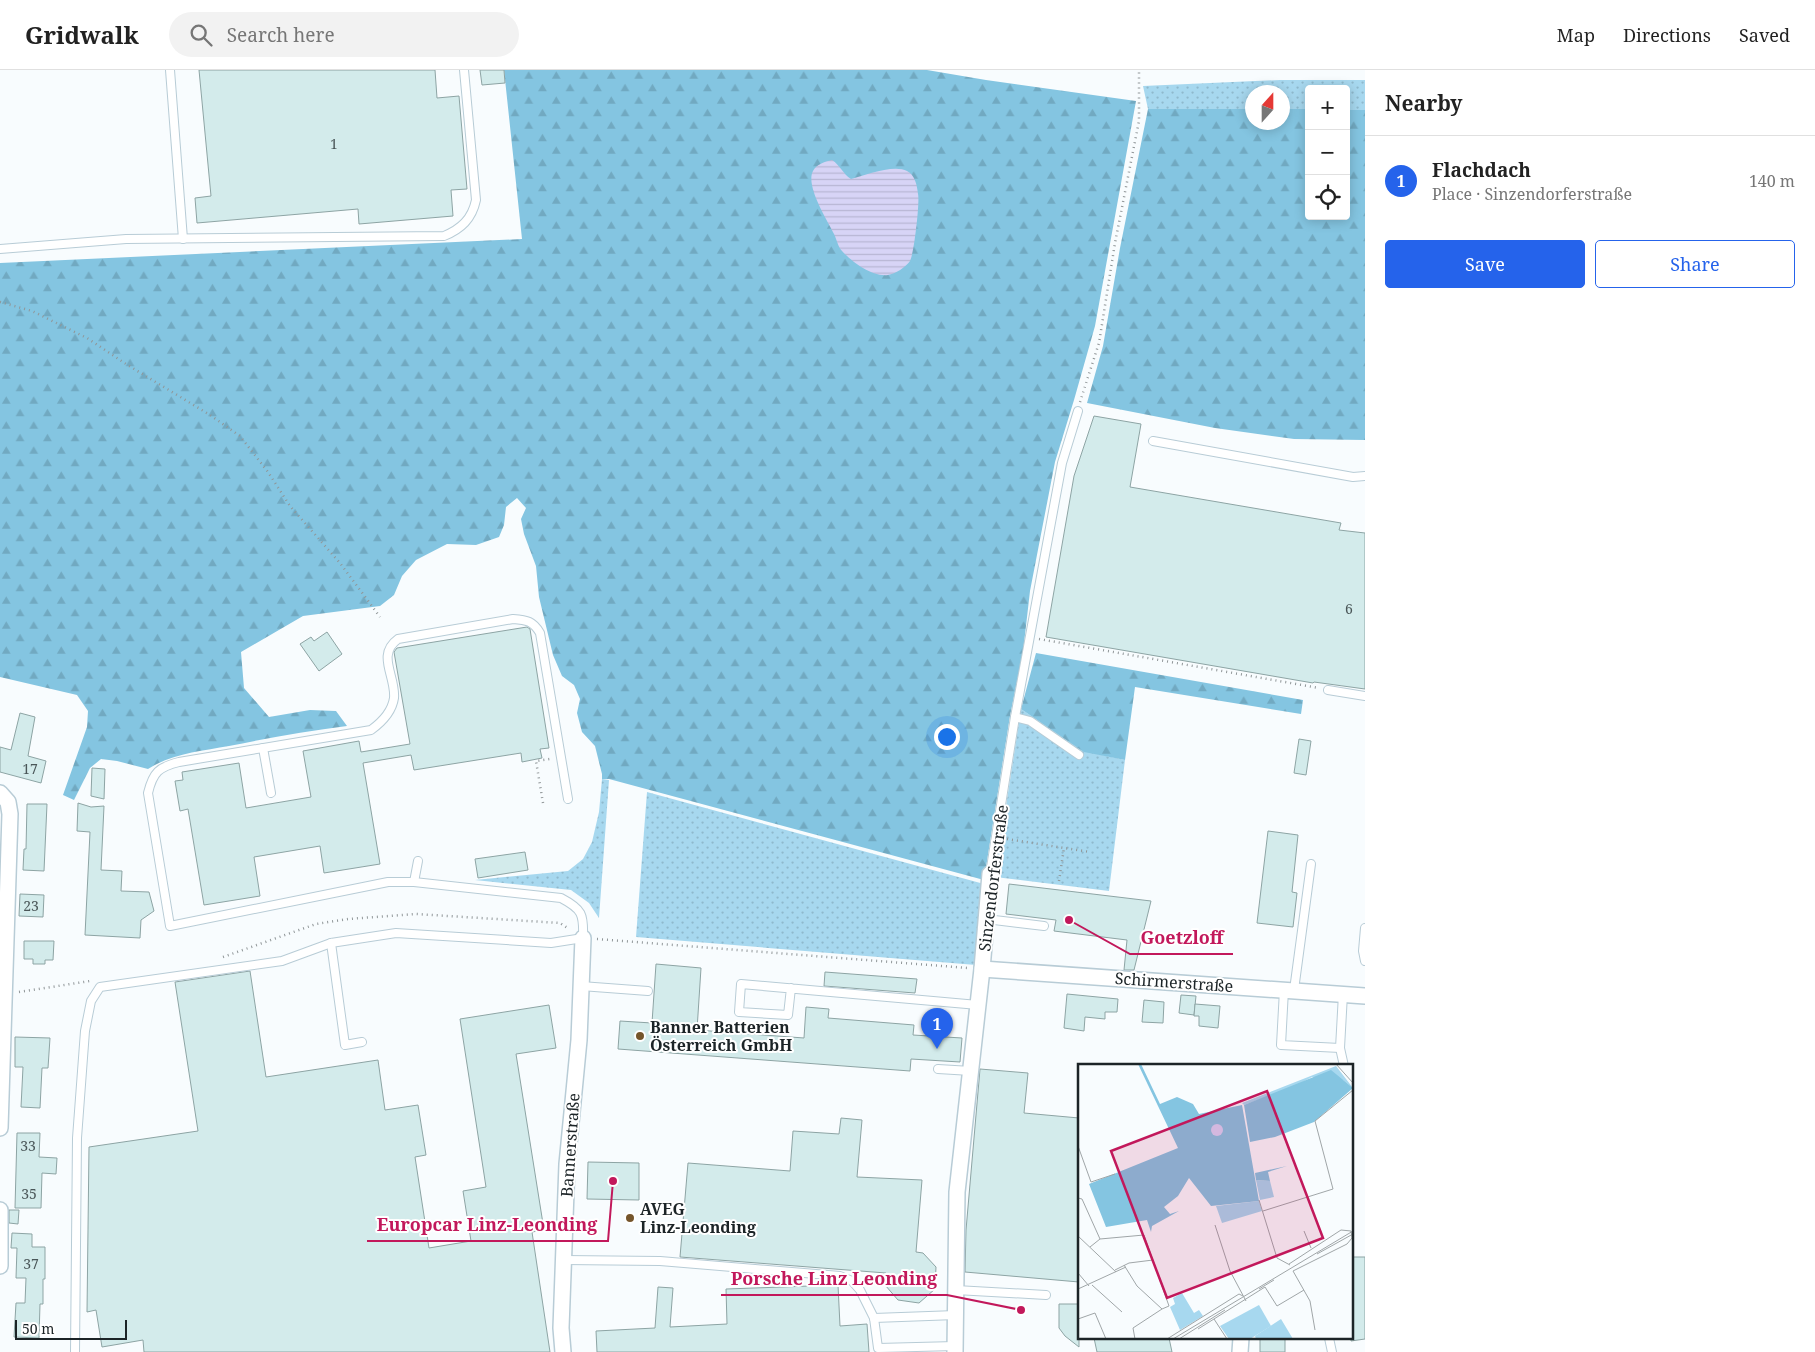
<!DOCTYPE html>
<html lang="en">
<head>
<meta charset="utf-8">
<style>
	:root { --surface:#fff; --page:#f2f2f2; --text:#222; --muted:#767676; --line:#e0e0e0; --accent:#2563eb }
	body { margin:0; font-family:"Noto Serif",serif; background:var(--page); color:var(--text) }
	.controls { position:absolute; right:15px; top:15px; display:grid; overflow:hidden; border-radius:5px; box-shadow:0 2px 12px #0003 }
	.controls button { width:45px; height:45px; display:grid; place-items:center; padding:0; border:0; border-bottom:1px solid var(--line); background:var(--surface); color:var(--text); font:25px sans-serif }
	.compass { position:absolute; left:1245px; top:15px; width:45px; height:45px; border-radius:50%; background:var(--surface); box-shadow:0 2px 12px #0003; rotate:21deg }
	.scale { position:absolute; left:15px; bottom:12px; width:112px; box-sizing:border-box; padding-left:5px; border:2px solid #1c2427; border-top:0; font-size:14px; line-height:18px; white-space:nowrap; color:#1c2427; -webkit-text-stroke:4px #fff; paint-order:stroke }
	.you { position:absolute; left:946px; top:666px; width:18px; height:18px; margin:-12px; border:4px solid #fff; border-radius:50%; background:#1a73e8; box-shadow:0 0 0 8px #1a73e833 }
	.badge { display:grid; place-items:center; width:32px; height:32px; border-radius:50%; background:var(--accent); color:#fff; font-size:16px; font-weight:700 }
	.pin { position:absolute; translate:-50% -41px; filter:drop-shadow(0 1px 2px #0008) }
	.pin::after { content:''; position:absolute; top:26px; width:18px; height:15px; background:inherit; clip-path:polygon(0 0,100% 0,50% 100%) }
	.list { margin:0; padding:0; list-style:none }
	h2 { display:flex; justify-content:space-between; align-items:center; height:65px; margin:0; padding:0 20px; font-size:21px }
	h2 small { font-size:16px; font-weight:400; color:var(--muted) }
	.list li { display:grid; grid-template-columns:32px 1fr auto; gap:15px; align-items:center; box-sizing:border-box; height:90px; padding:0 20px; border-top:1px solid var(--line) }
	.list b { display:block; font-size:19px; white-space:nowrap }
	.list p { margin:0; font-size:16px; white-space:nowrap; color:var(--muted) }
	.list em { font-size:16px; font-style:normal; color:var(--muted) }
	.actions { display:flex; gap:10px; padding:15px 20px }
	.actions a { flex:1; padding:11px 0; border:1px solid var(--accent); border-radius:5px; text-align:center; font-size:18px; color:var(--accent) }
	.actions .main { background:var(--accent); color:#fff }
	.icon { flex:none; width:28px; height:28px; fill:none; stroke:currentColor; stroke-width:2; stroke-linecap:round; stroke-linejoin:round }
	.map { position:relative; flex:none; width:1365px; height:1282px; overflow:hidden }
	header { display:flex; align-items:center; gap:30px; box-sizing:border-box; height:70px; padding:0 25px; background:var(--surface); border-bottom:1px solid var(--line) }
	header strong { font-size:24px }
	nav { display:flex; gap:28px; margin-inline-start:auto; font-size:18px }
	.search { width:350px; height:45px; background:var(--page); display:flex; align-items:center; gap:12px; box-sizing:border-box; padding:0 18px; border-radius:28px; color:var(--muted); font-size:19px }
	main { display:flex }
	aside { flex:1; background:var(--surface) }
	.map>svg:first-child { display:block }
</style>
</head>
<body>
<header>
<strong>Gridwalk</strong>
<div class="search"><svg class="icon" aria-label="search" viewBox="0 0 24 24"><circle cx="10" cy="10" r="6"/><path d="M15 15l6 6"/></svg>Search here</div>
<nav><a>Map</a><a>Directions</a><a>Saved</a></nav>
</header>
<main>
<div class="map">
<svg width="1365" height="1282" viewBox="0 0 1365 1282">
	<defs>
		<pattern id="grass-dots" width="8" height="8" patternUnits="userSpaceOnUse" patternTransform="scale(1.25)"><rect width="8" height="8" fill="#a7d8ef"/><path d="M2 2h.1M6 6h.1" fill="none" stroke="#8fb9cd" stroke-width="1.8" stroke-linecap="round"/></pattern>
		<pattern id="forest-firs" width="22" height="20" patternUnits="userSpaceOnUse" patternTransform="scale(1.25)"><rect width="22" height="20" fill="#84c5e1"/><path d="M5 1l3.5 6h-7zM16 11l3.5 6h-7z" fill="#71a9c1"/></pattern>
		<pattern id="water-rules" width="6" height="5" patternUnits="userSpaceOnUse" patternTransform="scale(1.25)"><rect width="6" height="5" fill="#d7d4f6"/><path d="M0 2.5h6" fill="none" stroke="#b8b6d3"/></pattern>
	</defs>
	<rect width="100%" height="100%" fill="#f8fcfe"/>
	<g fill="url(#grass-dots)">
		<polygon points="1280,10 1365,10 1365,40 1346,40 1346,19 1309,19 1309,39 1283,39 1282,22 1252,22 1252,39 1148,39 1143,16"/>
		<polygon points="1021,639 1084,681 1125,690 1109,821 995,807"/>
		<polygon points="602,709 609,710 599,848 589,833 571,820 475,810 568,801 583,789 592,772 599,742"/>
		<polygon points="647,722 984,814 976,895 636,867"/>
	</g>
	<g fill="url(#forest-firs)">
		<path d="M504,0h423l59,10 150,21 -41,225 -21,74 -19,62 -25,129 -7,61 -13,64 -26,164 -375,-101h-7v-5l-7,-28 -13,-14 -5,-19 3,-14 -6,-14 -12,-9 -9,-21 -14,-58 -3,-31 -12,-32 -3,-15 5,-11 -9,-10 -11,9 -2,18 -5,12 -23,8 -29,-1 -31,16 -14,16 -8,19 -14,11 -77,10 -62,36 3,36 25,29 41,-7 26,1 11,15c-40,5 -79,12 -118,20 -28,5 -58,8 -81,23l-31,-8 -16,-2 -11,9 -16,32 -11,-5 24,-68 1,-16 -11,-16 -77,-18v-414l522,-24z"/>
		<polygon points="1148,39 1252,39 1252,52 1282,52 1283,39 1309,39 1309,146 1346,146 1346,40 1365,40 1365,370 1294,369 1215,358 1087,333 1103,276 1120,178"/>
		<polygon points="1036,583 1303,630 1301,644 1135,617 1125,690 1084,682 1021,639"/>
	</g>
	<path fill="url(#water-rules)" d="M832,90c8,5 11,14 19,19 14,-4 43,-15 56,-8 8,4 10,14 11,23 2,8 -4,60 -8,67 -4,6 -15,13 -22,14 -16,2 -36,-13 -46,-24 -4,-4 -5,-11 -8,-17 -6,-13 -29,-48 -21,-63 4,-7 11,-9 19,-11z"/>
	<g fill="#d3ebeb" stroke="#8da4a4">
		<polygon points="199,0 435,0 437,28 459,26 467,119 451,120 453,146 359,154 358,139 197,153 195,128 211,126"/>
		<polygon points="480,0 504,0 505,13 482,15"/>
		<polygon points="1094,346 1141,354 1130,417 1341,453 1339,460 1365,463 1365,619 1314,612 1313,613 1046,567 1074,406"/>
		<polygon points="527,557 530,559 549,678 540,679 542,688 522,692 521,683 414,700 411,685 363,693 380,794 324,803 320,776 254,787 260,826 204,835 188,739 180,741 175,711 183,710 182,702 239,693 246,738 311,727 303,681 359,671 361,682 410,674 394,582 397,578"/>
		<polygon points="327,562 342,584 319,601 300,574 311,567 314,571"/>
		<polygon points="20,643 35,647 28,686 46,691 41,713 0,702 0,677 11,680"/>
		<polygon points="1299,669 1311,671 1306,705 1294,703"/>
		<polygon points="92,698 105,699 104,729 91,726"/>
		<polygon points="78,733 91,737 104,736 101,800 122,801 121,821 149,822 154,841 141,850 140,868 85,865 90,762 77,761"/>
		<polygon points="27,734 47,734 44,801 23,800 24,779 26,779"/>
		<polygon points="1268,761 1298,765 1292,822 1297,823 1293,857 1257,853"/>
		<polygon points="525,782 528,800 478,808 475,789"/>
		<polygon points="1009,814 1151,831 1134,900 1124,900 1127,870 1054,861 1056,850 1006,844"/>
		<polygon points="20,824 44,825 43,847 19,846"/>
		<polygon points="24,871 54,871 53,890 45,890 45,894 33,894 33,889 24,889"/>
		<polygon points="656,894 701,898 697,960 804,968 806,937 829,939 828,948 914,955 913,965 962,968 960,992 911,989 910,1001 618,979 620,951 652,953"/>
		<polygon points="250,901 266,1007 378,990 385,1040 418,1035 426,1085 415,1087 429,1178 471,1171 463,1121 486,1117 460,949 549,935 556,978 516,984 544,1160 532,1162 550,1282 144,1282 143,1270 102,1277 96,1240 87,1242 89,1077 198,1061 175,912"/>
		<polygon points="825,902 917,909 915,923 824,916"/>
		<polygon points="1067,924 1118,929 1117,942 1105,942 1105,949 1085,947 1084,961 1064,958"/>
		<polygon points="1181,925 1196,926 1194,945 1179,943"/>
		<polygon points="1144,930 1164,932 1163,953 1142,952"/>
		<polygon points="1195,934 1220,936 1218,958 1199,956 1199,946 1194,946"/>
		<polygon points="15,967 50,968 48,998 42,998 40,1038 21,1037 23,997 15,997"/>
		<polygon points="980,999 1028,1003 1024,1043 1079,1048 1079,1212 965,1202 966,1160"/>
		<polygon points="841,1048 862,1050 857,1107 922,1110 916,1182 923,1183 936,1197 935,1219 919,1233 898,1230 885,1215 886,1203 680,1187 688,1093 790,1101 793,1061 839,1064"/>
		<polygon points="17,1063 40,1063 39,1087 57,1088 56,1104 42,1103 41,1138 15,1138"/>
		<polygon points="588,1092 639,1093 639,1130 587,1129"/>
		<polygon points="9,1140 19,1140 18,1154 9,1153"/>
		<polygon points="12,1163 32,1164 32,1177 45,1177 45,1209 43,1209 43,1234 40,1234 39,1268 14,1267 16,1233 25,1233 26,1208 16,1208 17,1178 11,1178"/>
		<polygon points="1351,1187 1365,1187 1365,1269 1351,1271"/>
		<polygon points="838,1215 840,1256 867,1254 869,1282 597,1282 596,1261 655,1258 658,1217 673,1218 670,1257 727,1254 726,1219"/>
		<polygon points="1059,1234 1079,1234 1079,1277 1065,1266 1059,1258"/>
		<polygon points="1094,1268 1169,1268 1172,1282 1097,1282"/>
		<rect x="1260" y="1268" width="25" height="14"/>
	</g>
	<g fill="none" stroke-linecap="round" stroke-linejoin="round">
		<g stroke="#b8ccd6" stroke-width="10">
			<g id="lane">
				<polyline points="170,0 183,169"/>
				<path d="M0,179l126,-10 318,-3c17,-7 28,-17 32,-36l-12,-130"/>
				<polyline points="1153,371 1353,407 1365,406"/>
				<polyline points="1328,620 1365,626"/>
				<polyline points="1015,647 1030,651 1079,685"/>
				<polyline points="263,678 271,723"/>
				<polyline points="990,804 1015,647 1062,393 1078,341"/>
				<polyline points="414,812 418,791"/>
				<polyline points="986,849 1044,856"/>
				<polyline points="1365,858 1363,881 1365,891"/>
				<polyline points="581,916 648,921"/>
				<polyline points="791,918 788,945 739,942 741,914 978,935"/>
				<polyline points="1284,920 1281,975 1340,978"/>
				<polyline points="1294,920 1311,794"/>
				<polyline points="1343,924 1340,978 1344,996"/>
				<path d="M362,972l-17,3 -14,-102 65,-10 155,10 32,-5c1,-24 -1,-29 -22,-40l-147,-16h-26l-218,44 -22,-133c5,-21 11,-26 31,-31l192,-32c11,-8 21,-18 23,-32 2,-22 -18,-43 4,-59l115,-20c14,1 20,2 27,14l28,166"/>
				<polyline points="938,999 971,1001"/>
				<polyline points="564,1190 660,1191 840,1206 852,1211 860,1220 874,1248 878,1278 955,1276"/>
				<polyline points="956,1220 1046,1225"/>
				<polyline points="874,1248 956,1245"/>
				<polyline points="1329,1268 1332,1282"/>
				<polyline points="75,1282 77,1068 85,961 91,931 100,917 282,891 331,873"/>
			</g>
		</g>
		<g stroke="#b8ccd6" stroke-width="18">
			<g id="street">
				<polyline points="0,723 8,732 10,744 0,1058"/>
				<polyline points="982,899 1365,926"/>
				<polyline points="0,1140 0,1196"/>
				<polyline points="563,1282 561,1258 567,1094 579,970 583,868"/>
				<polyline points="955,1282 957,1122 982,899 990,804"/>
				<polyline points="1240,1282 1241,1268"/>
			</g>
		</g>
		<g stroke="#909698" stroke-width="2.5" stroke-dasharray="1 4" stroke-linecap="butt">
			<polyline points="0,232 32,241 87,268 126,294 210,345 240,366 268,402 290,436 340,493 380,547"/>
			<polyline points="1080,332 1099,273 1115,173 1139,51 1139,0"/>
			<polyline points="1039,569 1319,618"/>
			<polyline points="543,733 536,691 550,689"/>
			<polyline points="1007,769 1090,782"/>
			<polyline points="1059,811 1064,778"/>
			<polyline points="597,869 968,898"/>
			<polyline points="223,887 316,854 348,849 416,844 560,853 569,859"/>
			<polyline points="19,922 90,911"/>
		</g>
		<use href="#lane" stroke="#fff" stroke-width="8"/>
		<use href="#street" stroke="#fff" stroke-width="15"/>
	</g>
	<g fill="#75552b" stroke="#fff" stroke-width="2">
		<circle cx="640" cy="966" r="5"/>
		<circle cx="630" cy="1148" r="5"/>
	</g>
	<g text-anchor="middle" dominant-baseline="central" stroke-width="4" stroke-linejoin="round" paint-order="stroke">
		<g font-size="14" fill="#4a5658">
			<text x="334" y="73">1</text>
			<text x="1349" y="538">6</text>
			<text x="30" y="698">17</text>
			<text x="31" y="835">23</text>
			<text x="28" y="1075">33</text>
			<text x="29" y="1123">35</text>
			<text x="31" y="1193">37</text>
		</g>
		<g font-size="16" fill="#1c2427" stroke="#fff">
			<text transform="translate(993 808) rotate(-83)">Sinzendorferstraße</text>
			<text transform="translate(1174 912) rotate(4)">Schirmerstraße</text>
			<text transform="translate(570 1075) rotate(-86)">Bannerstraße</text>
		</g>
		<g font-size="16" font-weight="bold" fill="#1c2427" stroke="#fff" text-anchor="start">
			<text x="650" y="957">Banner Batterien<tspan x="650" dy="18">Österreich GmbH</tspan></text>
			<text x="640" y="1139">AVEG<tspan x="640" dy="18">Linz-Leonding</tspan></text>
		</g>
	</g>
	<g transform="translate(1078 994)">
		<rect width="275" height="275" fill="#f8fcfe"/>
		<path d="M258,2l17,22 -10,-8 -31,-3 -19,10 -49,18 -2,-2zM178,116l14,1 4,16 -14,3zM181,137l3,10 -40,12 -6,-17zM104,229l12,20 5,-3 4,6 -23,14 -10,-23 5,-3 -2,-6zM203,255l12,20h-37l-1,-3z" fill="#a7d8ef"/>
		<path d="M60,0h3l19,40 17,-7 16,7 6,10 43,-9 17,96 -48,5 -22,-28 -11,18 -14,11 6,7 9,-3 -27,15 -1,6 -4,-12 -41,7 -17,-43 89,-36zM253,6l22,18 -39,34 -39,15 -25,5 -6,-37zM209,102l-19,6 2,9 -14,-1 -1,-7z" fill="#84c5e1"/>
		<path d="M181,241l12,21 -21,13h-21l-9,-13z" fill="#a7d8ef"/>
		<path d="M133 66a6 6 0 1 1 12 0a6 6 0 1 1-12 0Z" fill="#d7d4f6"/>
		<path fill="none" stroke="#a0a6a8" stroke-width="1" d="M258,0l17,19M0,82l13,36 24,-8M0,134l4,1 18,40M181,136l18,58 13,7M185,147l70,-22 -18,-68 38,-31M137,161l15,46 16,30M226,167l7,17M0,172l38,36M12,183l10,-8 44,-4 25,71 -7,3M239,190l36,-20M211,200l52,-34 10,1 1,7 -5,6 -54,27M46,201l13,21 25,23 -29,19 2,11M37,206l14,-7 24,-3M215,207l17,30 5,29M0,209l11,13M14,221l30,27M0,225l48,-22M181,225l15,-9M0,255l17,-6 11,26M136,255l13,20M120,265l67,-42 12,19 27,-16M89,275l72,-45 4,2M95,275l180,-108M101,275l46,-29"/>
		<path fill="#c2185b" fill-opacity="0.15" stroke="#c2185b" stroke-width="2.5" d="M189,27l56,147 -156,60 -56,-147z"/>
		<rect width="275" height="275" fill="none" stroke="#1c2427" stroke-width="2.5"/>
	</g>
	<path fill="none" stroke="#c2185b" stroke-width="2" d="M1069 850L1130 884H1233M613 1111L608 1171H367M1021 1240L947 1225H721"/>
	<g fill="#c2185b" stroke="#fff" stroke-width="2">
		<circle cx="1069" cy="850" r="5"/>
		<circle cx="613" cy="1111" r="5"/>
		<circle cx="1021" cy="1240" r="5"/>
	</g>
	<g font-size="18" text-anchor="middle" font-weight="bold" fill="#c2185b" stroke="#fff" stroke-width="4" stroke-linejoin="round" paint-order="stroke">
		<text x="1182" y="874">Goetzloff</text>
		<text x="487" y="1161">Europcar Linz-Leonding</text>
		<text x="834" y="1215">Porsche Linz Leonding</text>
	</g>
</svg>
<div class="controls">
<button>+</button>
<button>−</button>
<button><svg class="icon" aria-label="locate" viewBox="0 0 24 24"><circle cx="12" cy="12" r="6"/><path d="M12 2v4M12 18v4M2 12h4M18 12h4"/></svg></button>
</div>
<svg class="compass" viewBox="-18 -18 36 36"><path d="M0-13l5 13h-10z" fill="#e53935"/><path d="M0 13l5-13h-10z" fill="#767676"/></svg>
<div class="scale">50 m</div>
<div class="you"></div>
<div class="pin badge" style="left:937px;top:979px">1</div>
</div>
<aside>
<h2>Nearby<small></small></h2>
<ul class="list">
<li><span class="badge">1</span><div><b>Flachdach</b><p>Place · Sinzendorferstraße</p></div><em>140 m</em></li>
</ul>
<div class="actions"><a class="main">Save</a><a>Share</a></div>
</aside>
</main>
</body>
</html>
